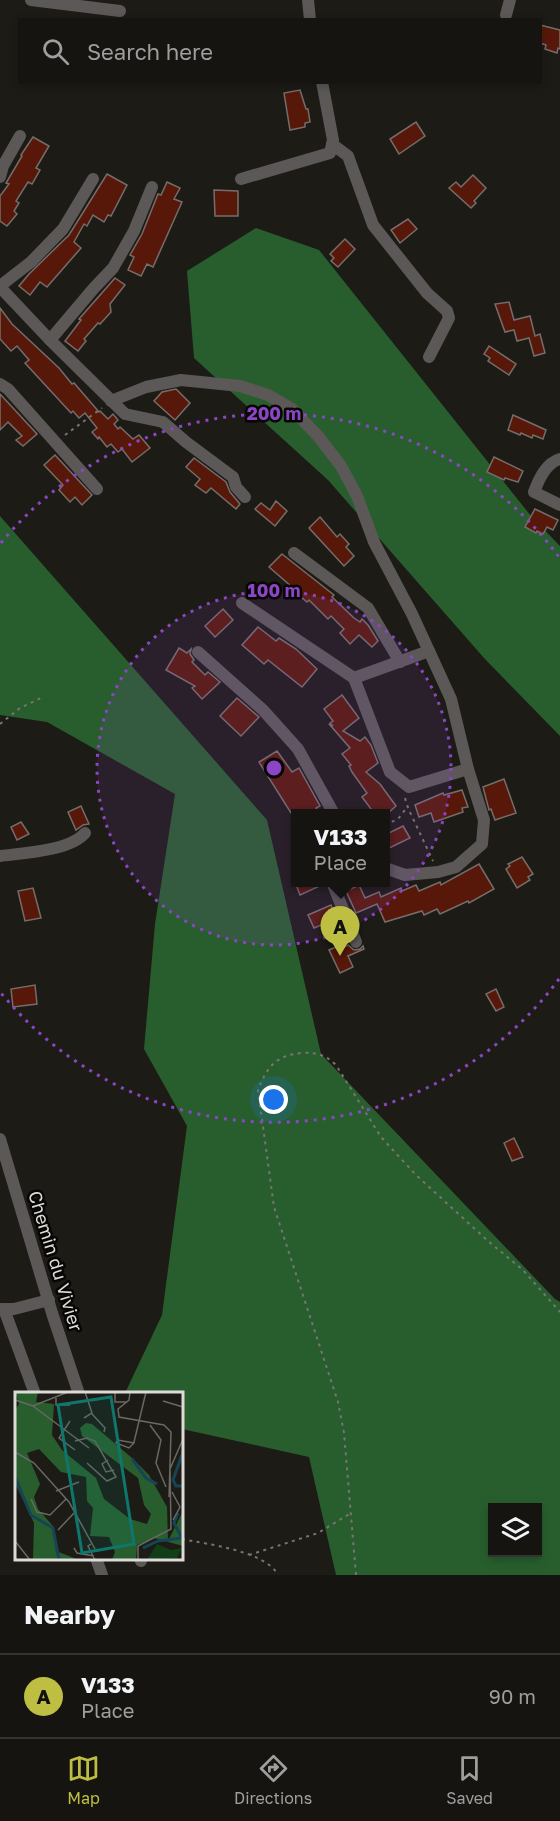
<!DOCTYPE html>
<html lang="en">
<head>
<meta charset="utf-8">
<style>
	:root { --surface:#161410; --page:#1f1d19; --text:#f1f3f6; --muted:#9e9e9f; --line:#353330; --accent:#bebf42 }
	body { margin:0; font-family:"Golos Text",sans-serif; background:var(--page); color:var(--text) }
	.controls { position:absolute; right:18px; bottom:18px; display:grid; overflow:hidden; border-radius:0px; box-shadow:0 3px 9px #0003 }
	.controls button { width:54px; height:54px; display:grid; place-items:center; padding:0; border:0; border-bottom:2px solid var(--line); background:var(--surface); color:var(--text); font:30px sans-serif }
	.you { position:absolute; left:274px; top:1100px; width:21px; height:21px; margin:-15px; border:4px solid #fff; border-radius:50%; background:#1a73e8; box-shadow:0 0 0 9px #1a73e833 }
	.badge { display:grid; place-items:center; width:39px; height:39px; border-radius:50%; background:var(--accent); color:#111; font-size:20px; font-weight:700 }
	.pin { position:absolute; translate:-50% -50px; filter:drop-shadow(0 2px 3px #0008) }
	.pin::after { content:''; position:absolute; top:32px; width:21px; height:18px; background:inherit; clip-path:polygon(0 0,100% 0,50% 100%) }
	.popup { position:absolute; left:291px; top:809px; width:99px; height:78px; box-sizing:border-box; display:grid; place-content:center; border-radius:0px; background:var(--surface); filter:drop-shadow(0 2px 4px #0005); font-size:20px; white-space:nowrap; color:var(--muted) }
	.popup b { font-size:22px; color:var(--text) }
	.popup::after { content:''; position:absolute; left:50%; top:100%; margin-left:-12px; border:12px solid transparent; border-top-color:var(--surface) }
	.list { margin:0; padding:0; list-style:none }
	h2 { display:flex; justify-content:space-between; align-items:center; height:78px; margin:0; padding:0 24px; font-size:26px }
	h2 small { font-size:20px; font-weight:400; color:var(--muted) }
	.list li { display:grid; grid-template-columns:39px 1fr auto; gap:18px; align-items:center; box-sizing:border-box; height:84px; padding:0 24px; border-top:2px solid var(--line) }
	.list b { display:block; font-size:22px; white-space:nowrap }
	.list p { margin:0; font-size:20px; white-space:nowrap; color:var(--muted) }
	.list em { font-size:20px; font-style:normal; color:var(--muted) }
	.icon { flex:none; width:33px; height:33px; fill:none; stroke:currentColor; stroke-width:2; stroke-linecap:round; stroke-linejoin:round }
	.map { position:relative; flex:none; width:560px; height:1575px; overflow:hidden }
	.search { position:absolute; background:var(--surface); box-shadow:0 3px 9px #0003; left:18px; right:18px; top:18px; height:66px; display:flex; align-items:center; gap:15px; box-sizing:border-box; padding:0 21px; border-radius:0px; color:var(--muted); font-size:22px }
	.sheet { height:162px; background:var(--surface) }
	nav { display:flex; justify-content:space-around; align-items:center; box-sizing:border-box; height:84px; border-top:2px solid var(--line); background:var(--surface); font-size:16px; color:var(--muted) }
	nav a { display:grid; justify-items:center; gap:3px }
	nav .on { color:var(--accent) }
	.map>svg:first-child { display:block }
</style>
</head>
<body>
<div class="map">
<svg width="560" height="1575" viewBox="0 0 560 1575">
	<rect width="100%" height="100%" fill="#1d1b16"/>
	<g fill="#285e2e" fill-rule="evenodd">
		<polygon points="256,228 319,250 531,516 560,546 560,736 484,658 328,480 194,358 187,271"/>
		<path d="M0,516l267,304 54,234 234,245 5,3v273h-224l-27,-118 -127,-28v-35l-57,-1 37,-78 25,-189 -43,-77 11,-125 20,-130 -128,-72 -47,-7zM492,1508h46v44h-46z"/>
	</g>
	<g fill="#57180a" stroke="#756d6b" stroke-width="1.5">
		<polygon points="540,25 560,30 560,49 558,48 557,53 545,49 546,45 540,43"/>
		<polygon points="300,90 306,109 308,109 310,122 305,123 305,127 290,130 284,93"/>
		<polygon points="416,122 425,136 399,154 390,139"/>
		<polygon points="33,137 49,146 36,168 40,170 32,184 28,182 16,201 19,203 14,211 17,214 7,226 0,221 0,196 9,184 6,183 22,156 21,155"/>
		<polygon points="107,174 127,185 111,216 108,215 104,222 93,215 87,226 84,224 74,242 81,248 47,287 40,282 30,295 19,286 29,274 69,235"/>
		<polygon points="473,175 486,188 474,201 476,203 471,208 449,188 456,182 461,187"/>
		<polygon points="167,182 180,188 174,199 182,202 153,267 147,264 141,276 128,270 134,257 130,255 142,234 158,194 161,195"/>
		<polygon points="214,190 238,191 238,216 215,216"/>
		<polygon points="408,219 417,229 400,243 391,230"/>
		<polygon points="345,239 355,249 338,267 331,261 334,258 330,254"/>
		<polygon points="115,278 125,285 110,304 111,312 100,324 98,323 84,339 86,341 78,351 65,341 81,320 79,319"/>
		<polygon points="509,302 514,320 530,316 535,336 540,334 545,353 534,356 529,338 517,341 514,330 505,332 495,304"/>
		<polygon points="0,308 12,324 59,368 72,384 74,383 99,412 100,411 108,419 113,414 118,420 114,424 118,429 120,427 133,439 139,435 150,448 132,462 122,449 118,452 111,444 107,447 99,437 98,439 92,432 97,428 85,413 79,418 73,411 71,413 25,363 29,360 17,346 11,351 0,339"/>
		<polygon points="489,346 516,364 509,375 488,361 490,358 484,354"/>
		<polygon points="176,389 190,403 175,420 154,401 162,392"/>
		<polygon points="0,394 37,434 23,446 16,440 22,436 8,422 0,430"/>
		<polygon points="513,415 546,430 543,439 533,435 532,438 521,433 520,435 508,430"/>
		<polygon points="55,455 92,495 82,505 75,497 70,502 59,490 63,485 44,465"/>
		<polygon points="494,457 523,471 518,482 505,478 504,480 487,472"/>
		<polygon points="194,458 226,482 230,492 240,504 236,509 211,488 206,493 195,485 200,479 186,467"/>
		<polygon points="276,501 287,511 275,526 255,509 261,503 270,510"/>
		<polygon points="535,509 558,520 553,530 547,527 543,534 537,531 536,533 525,527"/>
		<polygon points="320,517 337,537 340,534 349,544 346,547 354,556 344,566 309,528"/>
		<polygon points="282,554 334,595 332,597 354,618 360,622 362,619 368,625 378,641 372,647 359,635 350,644 340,633 344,629 331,616 328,619 309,600 307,602 296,593 291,588 292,587 269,567"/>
		<polygon points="223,609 233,620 215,637 205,626"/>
		<polygon points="258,627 276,641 279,638 296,649 317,669 302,687 268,660 264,664 242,645"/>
		<polygon points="179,648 187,653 191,649 190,654 194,660 192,662 205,675 208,672 220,682 202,699 192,688 195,686 166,670"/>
		<polygon points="342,695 359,718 343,731 360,741 365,737 371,745 378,763 366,772 380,784 396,806 388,813 374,813 362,797 367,793 352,772 349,766 351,765 342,754 350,748 330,725 333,726 330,723 333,721 324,709"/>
		<polygon points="237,698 259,717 241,736 220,716"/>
		<polygon points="277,751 292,772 299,768 320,806 316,808 319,813 291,813 259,762"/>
		<polygon points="504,779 516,813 495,820 491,809 489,810 483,787"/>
		<polygon points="462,790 468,807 462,808 463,812 434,822 431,813 419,817 415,805 443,793 444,795"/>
		<polygon points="81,806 89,824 83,825 76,830 68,812"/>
		<polygon points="21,822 29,834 17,840 11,827"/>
		<polygon points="403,826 410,838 385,850 385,835"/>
		<polygon points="522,857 533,874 528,877 530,880 517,888 506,869 510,866 508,864"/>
		<polygon points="479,864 494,889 469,903 468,901 440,914 437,909 424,915 422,911 385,922 377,904 356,913 346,891 359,885 365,898 379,892 381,897 401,888 402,891 416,885 419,891 440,882 441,885"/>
		<polygon points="295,882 324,882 324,884 300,895"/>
		<polygon points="33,888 41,918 25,921 18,891"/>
		<polygon points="331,905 336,919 314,928 308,915"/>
		<polygon points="343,944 344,947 348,945 354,950 360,949 363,946 364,949 348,956 353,967 340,973 329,950"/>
		<polygon points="35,985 37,1004 13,1007 11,989"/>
		<polygon points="496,989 504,1007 496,1011 486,994"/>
		<polygon points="514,1138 523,1157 512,1161 504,1143"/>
	</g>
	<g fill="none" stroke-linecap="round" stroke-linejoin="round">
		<g stroke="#777571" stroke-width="2" stroke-dasharray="3 4.5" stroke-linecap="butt">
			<polyline points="65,435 102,408"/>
			<polyline points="0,724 20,708 41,698"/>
			<polyline points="405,798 408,808 433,861"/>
			<polyline points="385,825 398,819 408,806"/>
			<path d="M182,1539c24,5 84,12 96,36"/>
			<polyline points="249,1555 318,1533 351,1513"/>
			<path d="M356,1575l-12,-142 -6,-31 -64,-195 -16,-117c9,-23 18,-35 44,-37 14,-1 24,2 34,12l45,72 35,38 72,66 35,29 37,42"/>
		</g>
		<g stroke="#5b5857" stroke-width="12">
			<polyline points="31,0 120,11"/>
			<polyline points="308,0 310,20"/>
			<polyline points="506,15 510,0"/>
			<polyline points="332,144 348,156 373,225 427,293 447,311 449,318 429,357"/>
			<polyline points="0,177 3,166 20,136"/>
			<polyline points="241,179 330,153 333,140 322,82"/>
			<polyline points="0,286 31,262 63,229 93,179"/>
			<polyline points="0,287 50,340 125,414 163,422 186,442 233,477 236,487 245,497"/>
			<polyline points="50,340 94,288 113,268 134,231 152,187"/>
			<polyline points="0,384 8,389 97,489"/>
			<polyline points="111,401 146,387 181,380 240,386 268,395 292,409 318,436 341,466 357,496 374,542 412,614 451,699 468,769 484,820 482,844 456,867 438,872 405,875 385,868"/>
			<path d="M560,459c-14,4 -21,20 -26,33l26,13"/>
			<polyline points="294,553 368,608 400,662"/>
			<polyline points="242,603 354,678"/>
			<polyline points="429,651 354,678 390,772 409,787 468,769"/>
			<polyline points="198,652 263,710 298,749 334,814"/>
			<path d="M0,856c23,-3 70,-5 85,-23"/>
			<polyline points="332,882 356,942"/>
			<polyline points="0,1139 52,1313 79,1394"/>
			<polyline points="0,1309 14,1309 49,1300"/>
			<polyline points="4,1309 35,1394"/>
			<polyline points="96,1558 102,1575"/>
			<polyline points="140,1558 141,1561"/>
		</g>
	</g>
	<circle cx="274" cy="768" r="177" fill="#8a46c3" fill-opacity=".12"/>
	<g fill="none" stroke="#8a46c3" stroke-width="3" stroke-dasharray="3 6">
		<circle cx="274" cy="768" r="177"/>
		<path d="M559 979A354 354 0 0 1 1 993M1 543A354 354 0 0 1 559 557"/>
	</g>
	<g text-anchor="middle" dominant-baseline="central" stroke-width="5" stroke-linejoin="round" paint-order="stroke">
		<g font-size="18" fill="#dcdbd7" stroke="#070605">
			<text transform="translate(56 1261) rotate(73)">Chemin du Vivier</text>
		</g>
	</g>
	<g transform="translate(15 1392)">
		<rect width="168" height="168" fill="#1d1b16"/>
		<path d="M142,152l14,6 11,-2 -5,10 -30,2z" fill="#103e17"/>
		<path d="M0,0h23l-2,10 18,2 -2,31 10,15 34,28 8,21 26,20 17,5 4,-10 -7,-9 -6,-27 -56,-42 -2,-8 6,-5 6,1 40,34 17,17 18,32 1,34 15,-30v35l-29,-8 -17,7 -1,15h-24l3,-8 -6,-15 -19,-1 3,-28 -6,-7 -1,-24 -25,-5 -22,-23 -12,4 13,31 -6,13 4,12 15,17 3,25 23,9h-46l1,-37 -19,-40v-73l4,-6z" fill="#285e2e"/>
		<path fill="none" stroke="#164456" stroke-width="3" d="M168,60l-10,28 3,6h7M117,67l14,19 11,6M0,85l16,38 22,13 6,32M128,156l15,-7 24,-3 -8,-15 4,-10"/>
		<path fill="none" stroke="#696863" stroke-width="1.5" d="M115,0l-1,8 -11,9 1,8 45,8 7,7 -2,65M100,1v9h11M41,6v7h14M0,8l18,6 35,-14M148,9l20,6M18,14l56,42M77,22l13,14 -1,4M69,26l8,-5 -7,-21M55,29l-11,17 16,12M135,33l11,15 -5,23 10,24M60,49l12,-3 8,3 21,36 -9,4 -20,-18M119,51l-16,-3 -2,3 13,5 5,-5v-1l12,-50M0,60l19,11 35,39 26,47M93,68l-6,4 4,8 8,-2M41,99l23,-9M157,100l8,15 -7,13M16,107l6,13 13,3 16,-16M43,138l17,-18M0,149l15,19M76,152l-3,2 7,14M59,156l3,5 17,3M123,168v-14l33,-17 -1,-60 13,-30"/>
		<path fill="#0f766e" fill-opacity="0.15" stroke="#0f766e" stroke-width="3" d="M96,5l23,147 -52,9 -24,-148z"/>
		<rect width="168" height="168" fill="none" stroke="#dcdbd7" stroke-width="3"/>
	</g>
	<circle cx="274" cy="768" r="9" fill="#8a46c3" stroke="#070605" stroke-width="3"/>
	<g font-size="18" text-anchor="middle" font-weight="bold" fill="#8a46c3" stroke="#070605" stroke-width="5" stroke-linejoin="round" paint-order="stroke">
		<text x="274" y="420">200 m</text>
		<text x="274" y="597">100 m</text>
	</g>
</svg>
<div class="controls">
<button><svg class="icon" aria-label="layers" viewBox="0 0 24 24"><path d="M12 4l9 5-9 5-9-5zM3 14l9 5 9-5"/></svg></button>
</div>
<div class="you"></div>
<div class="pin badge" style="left:340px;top:956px">A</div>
<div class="popup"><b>V133</b>Place</div>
<div class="search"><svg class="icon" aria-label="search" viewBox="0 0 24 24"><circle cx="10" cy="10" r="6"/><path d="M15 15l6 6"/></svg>Search here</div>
</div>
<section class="sheet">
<h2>Nearby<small></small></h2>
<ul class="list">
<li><span class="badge">A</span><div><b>V133</b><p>Place</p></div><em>90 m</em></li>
</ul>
</section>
<nav>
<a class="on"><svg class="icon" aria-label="map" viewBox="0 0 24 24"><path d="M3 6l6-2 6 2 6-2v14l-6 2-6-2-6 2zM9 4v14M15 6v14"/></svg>Map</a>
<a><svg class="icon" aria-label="directions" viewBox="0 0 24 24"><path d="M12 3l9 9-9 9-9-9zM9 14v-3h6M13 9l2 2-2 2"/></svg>Directions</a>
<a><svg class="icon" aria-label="saved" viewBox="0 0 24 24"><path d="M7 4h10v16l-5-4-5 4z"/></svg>Saved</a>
</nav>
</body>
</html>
